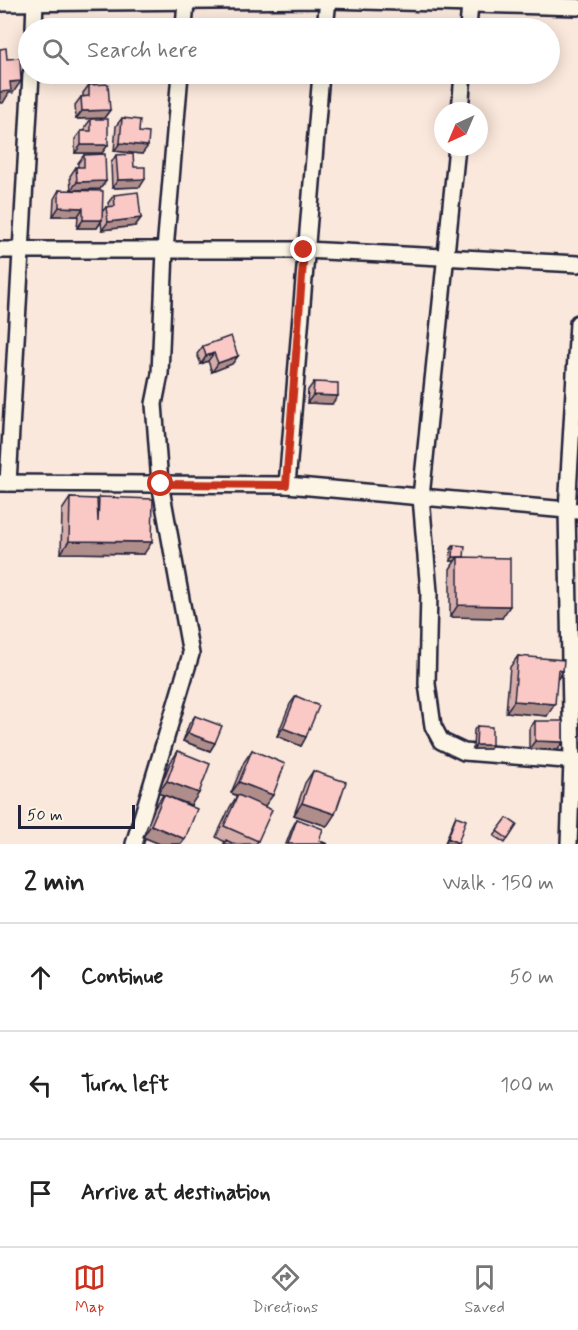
<!DOCTYPE html>
<html lang="en">
<head>
<meta charset="utf-8">
<style>
	:root { --surface:#fff; --page:#f6f6f6; --text:#222; --muted:#767676; --line:#e0e0e0; --accent:#c8321e }
	body { margin:0; font-family:Mynerve,sans-serif; background:var(--page); color:var(--text) }
	.compass { position:absolute; left:434px; top:102px; width:54px; height:54px; border-radius:50%; background:var(--surface); box-shadow:0 3px 15px #0003; rotate:224deg }
	.scale { position:absolute; left:18px; bottom:15px; width:117px; box-sizing:border-box; padding-left:6px; border:3px solid #22223b; border-top:0; font-size:16px; line-height:21px; white-space:nowrap; color:#22223b; -webkit-text-stroke:4px #fcf5e5; paint-order:stroke }
	.stop { position:absolute; width:18px; height:18px; margin:-14px; border:4px solid #c8321e; border-radius:50%; background:#fff }
	.stop.end { background:#c8321e; border-color:#fff; box-shadow:0 2px 6px #0008 }
	.list { margin:0; padding:0; list-style:none }
	h2 { display:flex; justify-content:space-between; align-items:center; height:78px; margin:0; padding:0 24px; font-size:26px }
	h2 small { font-size:20px; font-weight:400; color:var(--muted) }
	.list li { display:grid; grid-template-columns:39px 1fr auto; gap:18px; align-items:center; box-sizing:border-box; height:108px; padding:0 24px; border-top:2px solid var(--line) }
	.list b { display:block; font-size:22px; white-space:nowrap }
	.list em { font-size:20px; font-style:normal; color:var(--muted) }
	.icon { flex:none; width:33px; height:33px; fill:none; stroke:currentColor; stroke-width:2; stroke-linecap:round; stroke-linejoin:round }
	.map { position:relative; flex:none; width:578px; height:844px; overflow:hidden }
	.search { position:absolute; background:var(--surface); box-shadow:0 3px 15px #0003; left:18px; right:18px; top:18px; height:66px; display:flex; align-items:center; gap:15px; box-sizing:border-box; padding:0 21px; border-radius:33px; color:var(--muted); font-size:22px }
	.sheet { height:402px; background:var(--surface) }
	nav { display:flex; justify-content:space-around; align-items:center; box-sizing:border-box; height:84px; border-top:2px solid var(--line); background:var(--surface); font-size:16px; color:var(--muted) }
	nav a { display:grid; justify-items:center; gap:3px }
	nav .on { color:var(--accent) }
	.map>svg:first-child { display:block }
</style>
</head>
<body>
<div class="map">
<svg width="578" height="844" viewBox="0 0 578 844">
	<rect width="100%" height="100%" fill="#fbe8dc"/>
	<filter id="ink" filterUnits="userSpaceOnUse"><feTurbulence type="fractalNoise" baseFrequency=".0167" numOctaves="2"/><feDisplacementMap in="SourceGraphic" scale="12" xChannelSelector="R" yChannelSelector="G"/><feConvolveMatrix kernelMatrix="1 2 1 2 8 2 1 2 1" color-interpolation-filters="sRGB"/></filter>
	<g filter="url(#ink)">
		<g fill="none" stroke-linecap="round" stroke-linejoin="round">
			<g stroke="#22223b" stroke-width="20">
				<g id="street">
					<polyline points="0,3 328,0 578,7"/>
					<polyline points="34,28 35,0"/>
					<polyline points="184,28 186,1"/>
					<polyline points="325,28 328,0"/>
					<polyline points="468,28 470,4"/>
					<polyline points="460,111 463,74"/>
					<polyline points="457,147 421,497 429,592 427,684 433,726 441,741 464,752 578,761"/>
					<polyline points="0,250 305,250 578,264"/>
					<polyline points="0,483 287,485 578,511"/>
					<polyline points="8,483 31,74"/>
					<polyline points="287,485 321,74"/>
					<polyline points="134,844 191,654 160,483 154,404 160,374 165,250 180,74"/>
					<polyline points="569,844 572,761 567,510 578,323"/>
				</g>
			</g>
			<use href="#street" stroke="#fcf5e5" stroke-width="15"/>
		</g>
		<g fill="#d7adaa" stroke="#22223b" stroke-width="1.5">
			<polygon points="89,85 110,110 104,118 76,119 75,105 81,97 83,97 83,93"/>
			<polygon points="122,118 139,132 142,154 114,151 116,126"/>
			<polygon points="91,119 108,145 102,153 75,153 75,139 81,131 85,131 85,127"/>
			<polygon points="84,155 106,181 100,189 71,190 70,176 76,167 78,167 78,163"/>
			<polygon points="116,155 134,167 140,187 112,188 111,163"/>
			<polygon points="59,190 102,212 106,207 109,207 108,203 114,195 141,218 135,226 102,230 101,222 97,228 77,228 78,216 53,216 54,199"/>
			<polygon points="203,346 238,356 232,364 212,372 208,361 201,364 197,354"/>
			<polygon points="314,382 332,404 307,403 308,390"/>
			<polygon points="99,497 144,554 61,553 62,510 70,498 97,500"/>
			<polygon points="454,545 464,557 502,618 450,617 450,569 455,561 450,561 451,549"/>
			<polygon points="518,656 563,671 557,679 547,716 506,712 510,667"/>
			<polygon points="296,696 306,737 301,746 277,736 290,704"/>
			<polygon points="195,716 215,743 210,751 183,741 189,724"/>
			<polygon points="535,721 563,742 557,750 529,749 529,729"/>
			<polygon points="477,726 492,745 489,749 473,749 474,730"/>
			<polygon points="252,750 265,807 258,841 256,844 224,844 225,842 216,837 230,807 237,796 231,793 244,762"/>
			<polygon points="178,751 191,805 169,797 185,839 181,844 160,844 143,837 155,807 163,795 158,793 170,763"/>
			<polygon points="313,771 327,826 294,815 305,783"/>
			<polygon points="456,816 458,843 457,844 448,844 445,843 454,820"/>
			<polygon points="507,818 517,825 505,843 494,836"/>
			<polygon points="297,819 319,841 328,844 286,844 292,828"/>
		</g>
		<g fill="#af8d8b" stroke="#22223b" stroke-width="1.5">
			<polygon points="21,81 13,93 9,93 3,103 0,103 0,92 10,82"/>
			<polygon points="110,110 104,118 76,119 82,111"/>
			<polygon points="120,143 148,146 142,154 114,151"/>
			<polygon points="81,145 108,145 102,153 75,153"/>
			<polygon points="145,179 140,187 112,188 118,180"/>
			<polygon points="106,181 100,189 71,190 77,182"/>
			<polygon points="59,207 83,208 78,216 53,216"/>
			<polygon points="141,218 135,226 102,230 108,222"/>
			<polygon points="83,220 102,220 97,228 77,228"/>
			<polygon points="214,353 208,361 201,364 206,356"/>
			<polygon points="238,356 232,364 212,372 218,363"/>
			<polygon points="313,395 338,396 332,404 307,403"/>
			<polygon points="69,541 152,542 144,554 61,553"/>
			<polygon points="453,557 458,557 455,561 450,561"/>
			<polygon points="458,605 510,606 502,618 450,617"/>
			<polygon points="558,670 563,671 555,683"/>
			<polygon points="514,701 555,704 547,716 506,712"/>
			<polygon points="283,728 306,737 301,746 277,736"/>
			<polygon points="188,733 215,743 210,751 183,741"/>
			<polygon points="535,741 563,742 557,750 529,749"/>
			<polygon points="476,745 492,745 489,749 473,749"/>
			<polygon points="167,781 199,793 191,805 158,793"/>
			<polygon points="239,782 273,795 264,807 231,793"/>
			<polygon points="302,803 335,814 327,826 294,815"/>
			<polygon points="151,825 185,839 181,844 160,844 143,837"/>
			<polygon points="448,838 458,843 457,844 448,844 445,843"/>
		</g>
		<g fill="#fac9c6" stroke="#22223b" stroke-width="1.5">
			<polygon points="6,48 7,59 20,58 21,81 10,82 11,91 0,92 0,49"/>
			<polygon points="108,84 110,110 82,111 81,97 89,96 89,85"/>
			<polygon points="122,118 140,120 139,132 149,133 148,146 120,143"/>
			<polygon points="91,119 108,119 108,145 81,145 81,131 91,131"/>
			<polygon points="105,154 106,181 77,182 76,167 84,167 84,155"/>
			<polygon points="133,154 134,167 145,167 145,179 118,180 116,155"/>
			<polygon points="59,190 103,191 102,220 83,220 83,208 59,207"/>
			<polygon points="138,192 141,218 108,222 106,207 115,206 114,195"/>
			<polygon points="231,336 238,356 218,363 214,353 206,356 203,346"/>
			<polygon points="314,382 338,383 338,396 313,395"/>
			<polygon points="99,497 153,499 152,542 69,541 70,498 97,499 98,522"/>
			<polygon points="454,545 465,546 464,557 453,557"/>
			<polygon points="458,557 510,558 510,606 458,605"/>
			<polygon points="518,656 564,660 563,671 558,670 555,704 514,701"/>
			<polygon points="296,696 319,706 306,737 283,728"/>
			<polygon points="195,716 222,726 215,743 188,733"/>
			<polygon points="535,721 563,721 563,742 535,741"/>
			<polygon points="477,726 492,727 492,745 476,745"/>
			<polygon points="252,750 285,764 273,795 239,782"/>
			<polygon points="178,751 210,764 199,793 167,781"/>
			<polygon points="313,771 346,782 335,814 302,803"/>
			<polygon points="164,795 197,809 185,839 151,825"/>
			<polygon points="238,795 272,810 258,841 224,826"/>
			<polygon points="456,816 466,820 458,843 448,838"/>
			<polygon points="507,818 517,825 508,839 497,831"/>
			<polygon points="297,819 323,829 319,841 328,844 288,844"/>
			<polygon points="226,840 234,844 224,844"/>
		</g>
	</g>
	<g fill="none" stroke-linecap="round" stroke-linejoin="round" filter="url(#ink)">
		<polyline stroke="#c8321e" stroke-width="8" points="161,484 286,485 304,250"/>
	</g>
</svg>
<svg class="compass" viewBox="-18 -18 36 36"><path d="M0-13l5 13h-10z" fill="#e53935"/><path d="M0 13l5-13h-10z" fill="#767676"/></svg>
<div class="scale">50 m</div>
<div class="stop" style="left:161px;top:484px"></div>
<div class="stop end" style="left:304px;top:250px"></div>
<div class="search"><svg class="icon" aria-label="search" viewBox="0 0 24 24"><circle cx="10" cy="10" r="6"/><path d="M15 15l6 6"/></svg>Search here</div>
</div>
<section class="sheet">
<h2>2 min<small>Walk · 150 m</small></h2>
<ul class="list">
<li><svg class="icon" aria-label="ahead" viewBox="0 0 24 24"><path d="M12 20V5M6 11l6-6 6 6"/></svg><div><b>Continue</b></div><em>50 m</em></li>
<li><svg class="icon" aria-label="left" viewBox="0 0 24 24"><path d="M17 20v-9H6M10 6l-5 5 5 5"/></svg><div><b>Turn left</b></div><em>100 m</em></li>
<li><svg class="icon" aria-label="arrive" viewBox="0 0 24 24"><path d="M6 21V4h12l-3 4 3 4H6"/></svg><div><b>Arrive at destination</b></div></li>
</ul>
</section>
<nav>
<a class="on"><svg class="icon" aria-label="map" viewBox="0 0 24 24"><path d="M3 6l6-2 6 2 6-2v14l-6 2-6-2-6 2zM9 4v14M15 6v14"/></svg>Map</a>
<a><svg class="icon" aria-label="directions" viewBox="0 0 24 24"><path d="M12 3l9 9-9 9-9-9zM9 14v-3h6M13 9l2 2-2 2"/></svg>Directions</a>
<a><svg class="icon" aria-label="saved" viewBox="0 0 24 24"><path d="M7 4h10v16l-5-4-5 4z"/></svg>Saved</a>
</nav>
</body>
</html>
